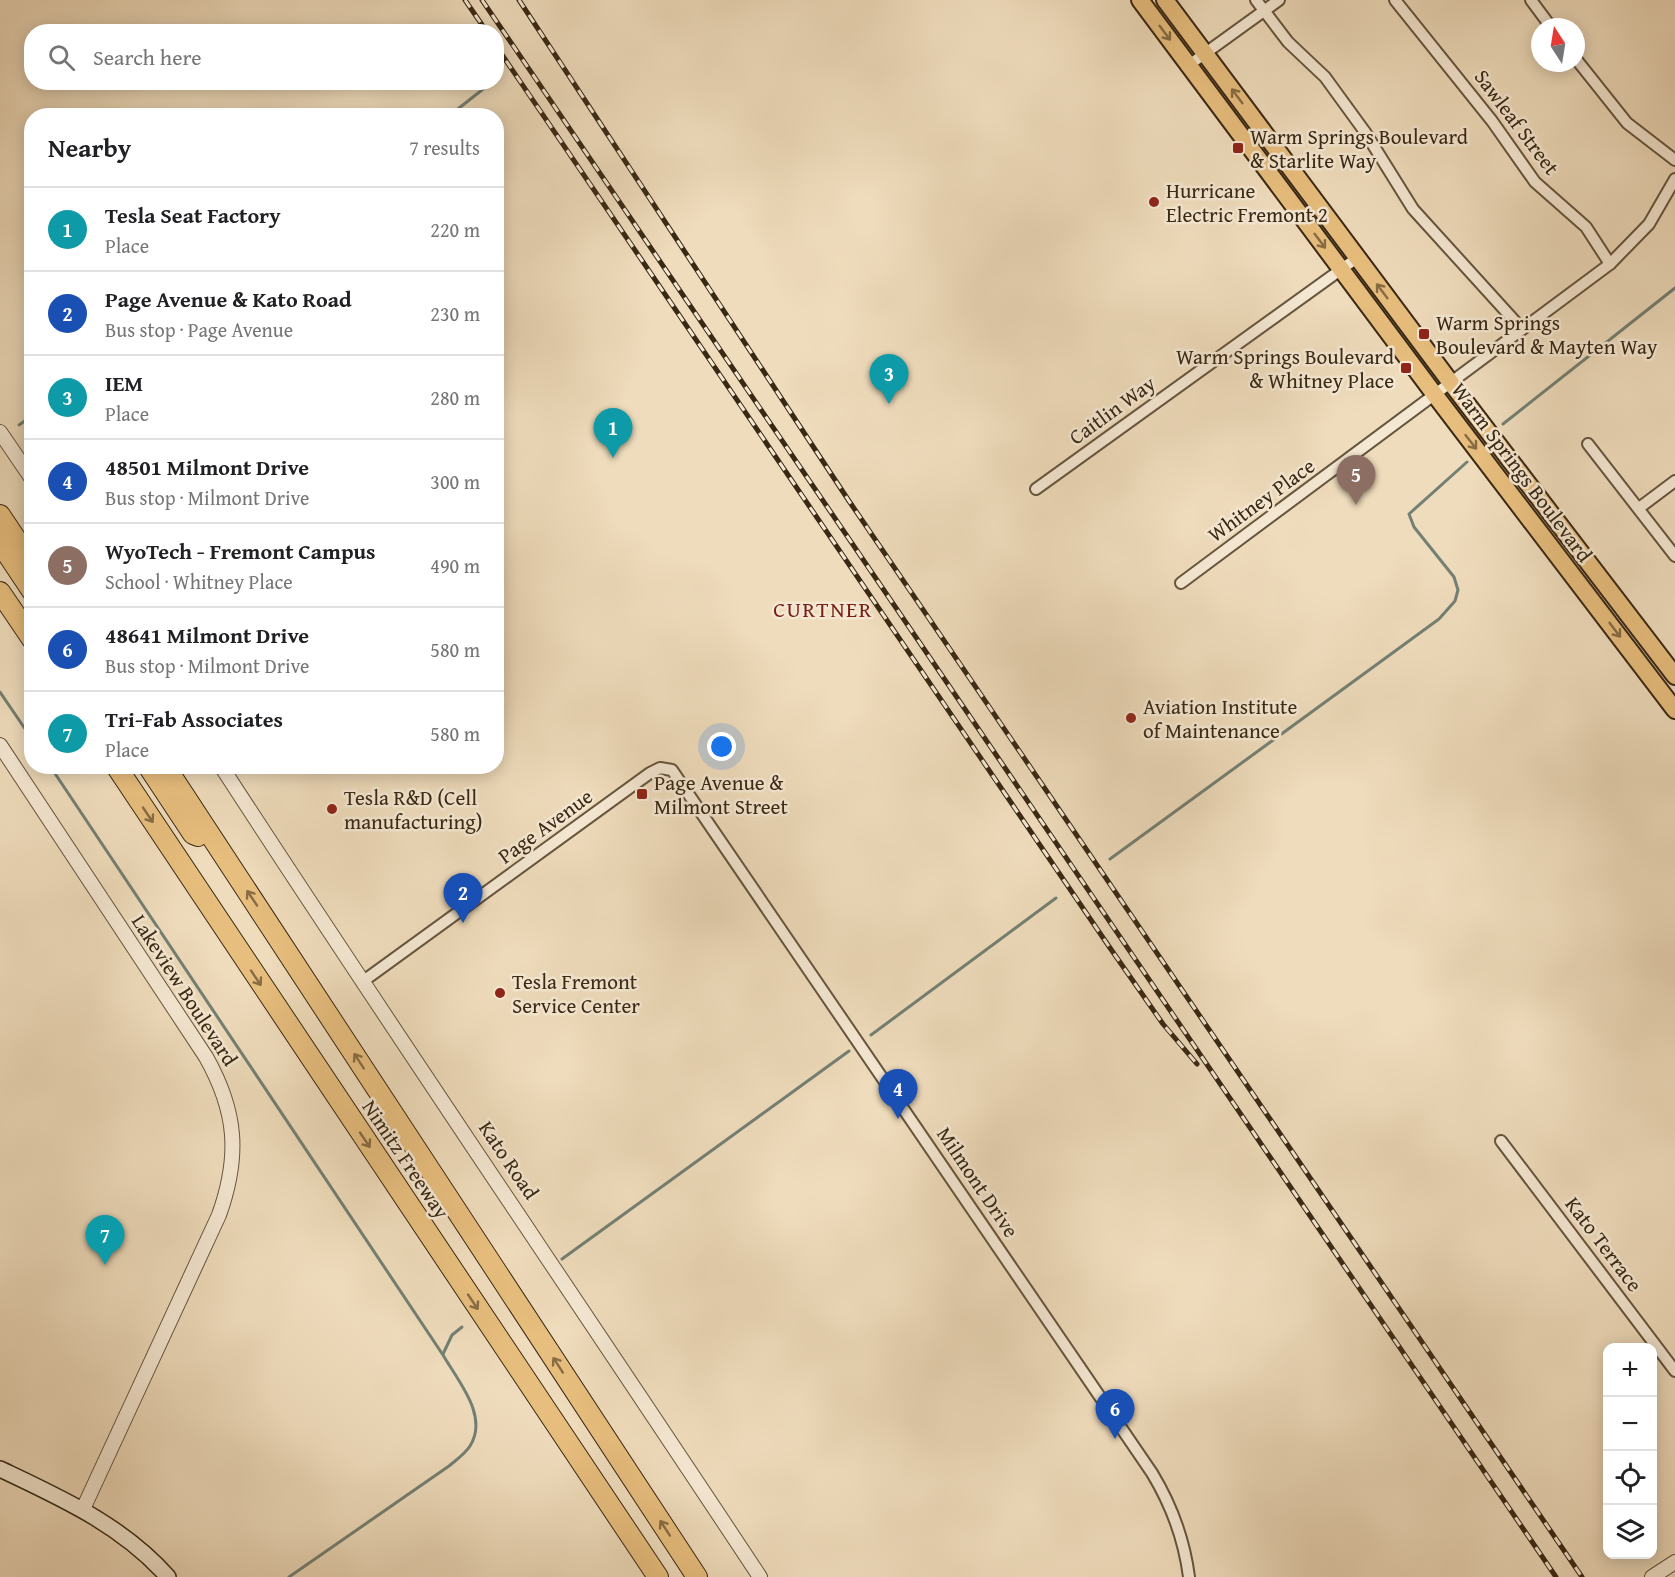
<!DOCTYPE html>
<html lang="en">
<head>
<meta charset="utf-8">
<style>
	:root { --surface:#fff; --page:#f6f6f6; --text:#202124; --muted:#757577; --line:#e0e0e0; --accent:#b45309 }
	body { margin:0; font-family:"Gentium Book Plus",serif; background:var(--page); color:var(--text) }
	.controls { position:absolute; right:18px; bottom:18px; display:grid; overflow:hidden; border-radius:12px; box-shadow:0 3px 15px #0003 }
	.controls button { width:54px; height:54px; display:grid; place-items:center; padding:0; border:0; border-bottom:2px solid var(--line); background:var(--surface); color:var(--text); font:30px sans-serif }
	.compass { position:absolute; left:1531px; top:18px; width:54px; height:54px; border-radius:50%; background:var(--surface); box-shadow:0 3px 15px #0003; rotate:348deg }
	.you { position:absolute; left:722px; top:747px; width:21px; height:21px; margin:-15px; border:4px solid #fff; border-radius:50%; background:#1a73e8; box-shadow:0 0 0 9px #1a73e833 }
	.badge { display:grid; place-items:center; width:39px; height:39px; border-radius:50%; background:var(--accent); color:#fff; font-size:20px; font-weight:700 }
	.pin { position:absolute; translate:-50% -50px; filter:drop-shadow(0 2px 3px #0008) }
	.pin::after { content:''; position:absolute; top:32px; width:21px; height:18px; background:inherit; clip-path:polygon(0 0,100% 0,50% 100%) }
	.list { margin:0; padding:0; list-style:none }
	h2 { display:flex; justify-content:space-between; align-items:center; height:78px; margin:0; padding:0 24px; font-size:26px }
	h2 small { font-size:20px; font-weight:400; color:var(--muted) }
	.list li { display:grid; grid-template-columns:39px 1fr auto; gap:18px; align-items:center; box-sizing:border-box; height:84px; padding:0 24px; border-top:2px solid var(--line) }
	.list b { display:block; font-size:22px; white-space:nowrap }
	.list p { margin:0; font-size:20px; white-space:nowrap; color:var(--muted) }
	.list em { font-size:20px; font-style:normal; color:var(--muted) }
	.icon { flex:none; width:33px; height:33px; fill:none; stroke:currentColor; stroke-width:2; stroke-linecap:round; stroke-linejoin:round }
	.map { position:relative; flex:none; width:1675px; height:1577px; overflow:hidden }
	.search { position:absolute; background:var(--surface); box-shadow:0 3px 15px #0003; left:24px; top:24px; width:480px; height:66px; display:flex; align-items:center; gap:15px; box-sizing:border-box; padding:0 21px; border-radius:24px; color:var(--muted); font-size:22px }
	.panel { position:absolute; background:var(--surface); box-shadow:0 3px 15px #0003; left:24px; top:108px; width:480px; height:666px; border-radius:24px }
	.map>svg:first-child { display:block }
</style>
</head>
<body>
<div class="map">
<svg width="1675" height="1577" viewBox="0 0 1675 1577">
	<rect width="100%" height="100%" fill="#efdcbc"/>
	<filter id="stains"><feTurbulence type="fractalNoise" baseFrequency=".00333" numOctaves="4"/><feColorMatrix values="0 0 0 0 .2 0 0 0 0 .09 0 0 0 0 .02 0 0 0 .5 -.17"/></filter>
	<radialGradient id="worn" r=".72"><stop offset=".6" stop-color="#630" stop-opacity="0"/><stop offset="1" stop-color="#630" stop-opacity=".3"/></radialGradient>
	<g fill="none" stroke-linecap="round" stroke-linejoin="round">
		<g stroke="#738074" stroke-width="3">
			<polyline points="449,116 487,86"/>
			<polyline points="1503,424 1675,288"/>
			<polyline points="19,425 32,416"/>
			<polyline points="0,692 32,739"/>
			<path d="M50,766l393,589c15,26 46,61 27,91 -5,8 -14,14 -21,20l-160,111"/>
			<polyline points="1110,859 1439,619 1455,601 1458,590 1454,577 1414,527 1409,514 1467,462"/>
			<polyline points="871,1035 1056,898"/>
			<polyline points="562,1259 849,1051"/>
			<polyline points="443,1354 452,1335 462,1327"/>
		</g>
		<g stroke="#66553e" stroke-width="14">
			<g id="minor">
				<polyline points="1256,0 1288,42 1325,77 1365,132 1413,209 1521,328"/>
				<polyline points="1395,0 1492,121 1535,182 1586,227 1610,264"/>
				<polyline points="1531,0 1551,27"/>
				<polyline points="1576,59 1627,123 1675,160"/>
				<polyline points="1189,65 1279,0"/>
				<polyline points="1588,444 1675,556"/>
				<polyline points="1036,489 1357,258"/>
				<polyline points="1639,508 1675,481"/>
				<polyline points="1181,583 1610,264 1649,224 1675,179"/>
				<path d="M362,982l288,-209 10,-5 12,2 480,703c20,33 32,65 37,104"/>
				<polyline points="1501,1141 1675,1371"/>
			</g>
		</g>
		<g stroke="#66553e" stroke-width="16">
			<g id="tertiary">
				<polyline points="0,432 32,479"/>
				<path d="M0,745l206,312c31,55 34,99 13,158l-136,294"/>
				<path d="M221,766c177,273 360,540 539,811"/>
				<polyline points="1652,1577 1675,1562"/>
			</g>
		</g>
		<g stroke="#392814" stroke-width="18">
			<path id="secondary" d="M0,1469c61,29 122,56 168,108"/>
		</g>
		<g stroke="#392814" stroke-width="20">
			<g id="primary">
				<polyline points="1140,0 1435,395 1675,710"/>
				<polyline points="1165,0 1451,383 1675,676"/>
			</g>
		</g>
		<g stroke="#392814" stroke-width="22">
			<g id="motorway">
				<polyline points="0,515 32,563"/>
				<polyline points="0,543 32,591"/>
				<polyline points="0,592 32,639"/>
				<polyline points="116,766 658,1577"/>
				<polyline points="148,766 193,834 198,836"/>
				<polyline points="165,766 697,1577"/>
			</g>
		</g>
		<use href="#minor" stroke="#f5e8d3" stroke-width="10"/>
		<use href="#tertiary" stroke="#f5e8d3" stroke-width="14"/>
		<use href="#secondary" stroke="#f5e8d3" stroke-width="15"/>
		<use href="#primary" stroke="#e8be7e" stroke-width="16"/>
		<use href="#motorway" stroke="#e8be7e" stroke-width="20"/>
		<g stroke="#392814" stroke-width="5">
			<g id="rail">
				<polyline points="465,0 487,32"/>
				<polyline points="482,0 1556,1577"/>
				<polyline points="519,0 849,501 1582,1577"/>
				<polyline points="496,46 1108,945 1163,1024 1197,1064"/>
			</g>
		</g>
		<use href="#rail" stroke="#f5e8d3" stroke-width="3" stroke-dasharray="9" stroke-linecap="butt"/>
	</g>
	<defs><path id="oneway-shaft" d="M-6 0H5M1.5-3L5.5 0L1.5 3" fill="none" stroke-width="1.6" stroke-linecap="round" stroke-linejoin="round" transform="scale(1.5)"/></defs>
	<g stroke="#886c44">
		<use href="#oneway-shaft" transform="translate(1165 33) rotate(53)"/>
		<use href="#oneway-shaft" transform="translate(1237 96) rotate(-127)"/>
		<use href="#oneway-shaft" transform="translate(1320 241) rotate(53)"/>
		<use href="#oneway-shaft" transform="translate(1382 291) rotate(-127)"/>
		<use href="#oneway-shaft" transform="translate(1471 442) rotate(52)"/>
		<use href="#oneway-shaft" transform="translate(1615 630) rotate(53)"/>
		<use href="#oneway-shaft" transform="translate(148 815) rotate(56)"/>
		<use href="#oneway-shaft" transform="translate(252 898) rotate(-124)"/>
		<use href="#oneway-shaft" transform="translate(256 978) rotate(56)"/>
		<use href="#oneway-shaft" transform="translate(359 1061) rotate(-123)"/>
		<use href="#oneway-shaft" transform="translate(365 1140) rotate(56)"/>
		<use href="#oneway-shaft" transform="translate(473 1302) rotate(56)"/>
		<use href="#oneway-shaft" transform="translate(558 1365) rotate(-123)"/>
		<use href="#oneway-shaft" transform="translate(665 1528) rotate(-123)"/>
	</g>
	<g fill="#8f2418" stroke="#f5e8d3" stroke-width="2">
		<rect x="1232" y="142" width="12" height="12" rx="3"/>
		<circle cx="1154" cy="202" r="6"/>
		<rect x="1418" y="328" width="12" height="12" rx="3"/>
		<rect x="1400" y="362" width="12" height="12" rx="3"/>
		<circle cx="1131" cy="718" r="6"/>
		<rect x="636" y="788" width="12" height="12" rx="3"/>
		<circle cx="332" cy="809" r="6"/>
		<circle cx="500" cy="993" r="6"/>
	</g>
	<g text-anchor="middle" dominant-baseline="central" stroke-width="5" stroke-linejoin="round" paint-order="stroke">
		<g font-size="21" fill="#392814" stroke="#f5e8d3">
			<text transform="translate(1517 122) rotate(53)">Sawleaf Street</text>
			<text transform="translate(1112 410) rotate(-36)">Caitlin Way</text>
			<text transform="translate(1522 472) rotate(53)">Warm Springs Boulevard</text>
			<text transform="translate(1261 500) rotate(-36)">Whitney Place</text>
			<text transform="translate(545 826) rotate(-36)">Page Avenue</text>
			<text transform="translate(185 990) rotate(57)">Lakeview Boulevard</text>
			<text transform="translate(406 1159) rotate(56)">Nimitz Freeway</text>
			<text transform="translate(509 1160) rotate(56)">Kato Road</text>
			<text transform="translate(978 1182) rotate(56)">Milmont Drive</text>
			<text transform="translate(1604 1244) rotate(53)">Kato Terrace</text>
		</g>
		<g font-size="21" fill="#392814" stroke="#f5e8d3" text-anchor="start">
			<text x="1250" y="136">Warm Springs Boulevard<tspan x="1250" dy="24">&amp; Starlite Way</tspan></text>
			<text x="1166" y="190">Hurricane<tspan x="1166" dy="24">Electric Fremont 2</tspan></text>
			<text x="1436" y="322">Warm Springs<tspan x="1436" dy="24">Boulevard &amp; Mayten Way</tspan></text>
			<text x="1394" y="356" text-anchor="end">Warm Springs Boulevard<tspan x="1394" dy="24">&amp; Whitney Place</tspan></text>
			<text x="1143" y="706">Aviation Institute<tspan x="1143" dy="24">of Maintenance</tspan></text>
			<text x="654" y="782">Page Avenue &amp;<tspan x="654" dy="24">Milmont Street</tspan></text>
			<text x="344" y="797">Tesla R&amp;D (Cell<tspan x="344" dy="24">manufacturing)</tspan></text>
			<text x="512" y="981">Tesla Fremont<tspan x="512" dy="24">Service Center</tspan></text>
		</g>
		<g font-size="22" letter-spacing="1.5" fill="#7a1f14" stroke="#f5e8d3">
			<text x="823" y="609">CURTNER</text>
		</g>
	</g>
	<rect width="100%" height="100%" filter="url(#stains)"/>
	<rect width="100%" height="100%" fill="url(#worn)"/>
</svg>
<div class="controls">
<button>+</button>
<button>−</button>
<button><svg class="icon" aria-label="locate" viewBox="0 0 24 24"><circle cx="12" cy="12" r="6"/><path d="M12 2v4M12 18v4M2 12h4M18 12h4"/></svg></button>
<button><svg class="icon" aria-label="layers" viewBox="0 0 24 24"><path d="M12 4l9 5-9 5-9-5zM3 14l9 5 9-5"/></svg></button>
</div>
<svg class="compass" viewBox="-18 -18 36 36"><path d="M0-13l5 13h-10z" fill="#e53935"/><path d="M0 13l5-13h-10z" fill="#757577"/></svg>
<div class="you"></div>
<div class="pin badge" style="left:613px;top:458px;background:#0f9aa8">1</div>
<div class="pin badge" style="left:463px;top:923px;background:#1a4fb4">2</div>
<div class="pin badge" style="left:889px;top:404px;background:#0f9aa8">3</div>
<div class="pin badge" style="left:898px;top:1119px;background:#1a4fb4">4</div>
<div class="pin badge" style="left:1356px;top:505px;background:#8d6e63">5</div>
<div class="pin badge" style="left:1115px;top:1439px;background:#1a4fb4">6</div>
<div class="pin badge" style="left:105px;top:1265px;background:#0f9aa8">7</div>
<div class="search"><svg class="icon" aria-label="search" viewBox="0 0 24 24"><circle cx="10" cy="10" r="6"/><path d="M15 15l6 6"/></svg>Search here</div>
<section class="panel">
<h2>Nearby<small>7 results</small></h2>
<ul class="list">
<li><span class="badge" style="background:#0f9aa8">1</span><div><b>Tesla Seat Factory</b><p>Place</p></div><em>220 m</em></li>
<li><span class="badge" style="background:#1a4fb4">2</span><div><b>Page Avenue &amp; Kato Road</b><p>Bus stop · Page Avenue</p></div><em>230 m</em></li>
<li><span class="badge" style="background:#0f9aa8">3</span><div><b>IEM</b><p>Place</p></div><em>280 m</em></li>
<li><span class="badge" style="background:#1a4fb4">4</span><div><b>48501 Milmont Drive</b><p>Bus stop · Milmont Drive</p></div><em>300 m</em></li>
<li><span class="badge" style="background:#8d6e63">5</span><div><b>WyoTech - Fremont Campus</b><p>School · Whitney Place</p></div><em>490 m</em></li>
<li><span class="badge" style="background:#1a4fb4">6</span><div><b>48641 Milmont Drive</b><p>Bus stop · Milmont Drive</p></div><em>580 m</em></li>
<li><span class="badge" style="background:#0f9aa8">7</span><div><b>Tri-Fab Associates</b><p>Place</p></div><em>580 m</em></li>
</ul>
</section>
</div>
</body>
</html>
